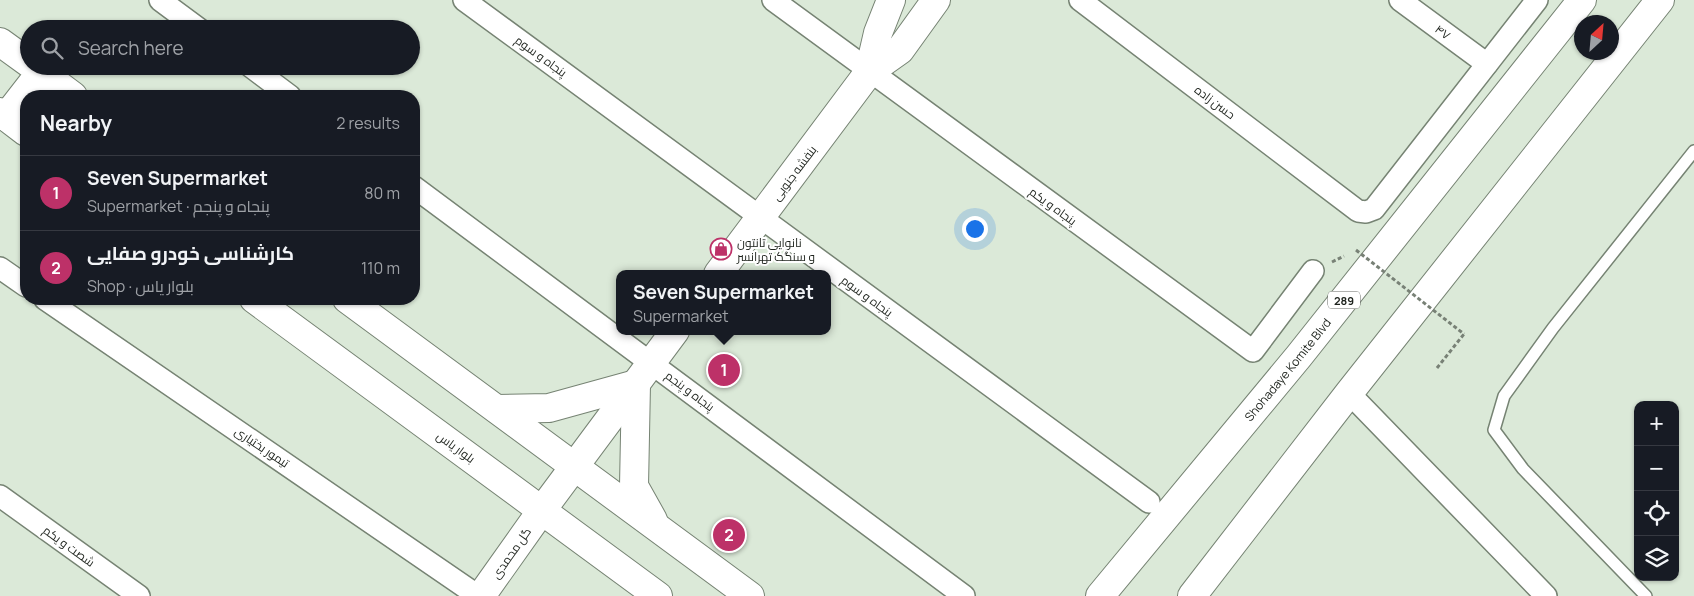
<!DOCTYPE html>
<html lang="en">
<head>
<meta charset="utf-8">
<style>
	:root { --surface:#171b24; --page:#242831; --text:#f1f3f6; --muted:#9ea1a6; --line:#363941; --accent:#bd3168 }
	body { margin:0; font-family:Manrope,Cairo,sans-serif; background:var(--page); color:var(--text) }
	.controls { position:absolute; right:15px; bottom:15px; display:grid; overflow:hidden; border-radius:10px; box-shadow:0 1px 4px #0004 }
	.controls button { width:45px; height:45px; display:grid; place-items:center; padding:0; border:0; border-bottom:1px solid var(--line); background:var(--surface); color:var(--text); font:25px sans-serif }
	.compass { position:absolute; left:1574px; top:15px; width:45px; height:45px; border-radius:50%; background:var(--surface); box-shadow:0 1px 4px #0004; rotate:26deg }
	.you { position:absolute; left:974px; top:228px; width:18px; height:18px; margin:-12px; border:4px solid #fff; border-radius:50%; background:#1a73e8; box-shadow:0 0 0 8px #1a73e833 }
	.badge { display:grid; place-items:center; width:32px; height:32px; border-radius:50%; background:var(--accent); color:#fff; font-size:16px; font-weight:700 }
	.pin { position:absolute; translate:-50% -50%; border:2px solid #fff; box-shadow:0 1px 5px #0006 }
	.popup { position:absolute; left:616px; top:270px; width:215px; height:65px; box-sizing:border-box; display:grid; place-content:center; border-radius:10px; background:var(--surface); filter:drop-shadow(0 1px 4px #0005); font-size:16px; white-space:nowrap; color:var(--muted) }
	.popup b { font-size:19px; color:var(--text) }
	.popup::after { content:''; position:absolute; left:50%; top:100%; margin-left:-10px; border:10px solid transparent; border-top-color:var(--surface) }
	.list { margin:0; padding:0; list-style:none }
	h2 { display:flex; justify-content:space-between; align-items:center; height:65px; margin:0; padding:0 20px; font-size:21px }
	h2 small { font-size:16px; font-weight:400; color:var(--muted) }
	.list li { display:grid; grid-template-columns:32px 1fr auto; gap:15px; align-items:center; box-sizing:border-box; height:75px; padding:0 20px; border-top:1px solid var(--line) }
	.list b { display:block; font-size:19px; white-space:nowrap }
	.list p { margin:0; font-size:16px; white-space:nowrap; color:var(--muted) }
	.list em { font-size:16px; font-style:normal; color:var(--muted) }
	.icon { flex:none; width:28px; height:28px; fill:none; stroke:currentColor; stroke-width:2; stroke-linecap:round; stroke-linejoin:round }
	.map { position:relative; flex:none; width:1694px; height:596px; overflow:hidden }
	.search { position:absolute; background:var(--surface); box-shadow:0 1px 4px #0004; left:20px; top:20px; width:400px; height:55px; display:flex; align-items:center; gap:12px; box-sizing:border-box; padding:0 18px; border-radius:28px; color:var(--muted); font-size:19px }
	.panel { position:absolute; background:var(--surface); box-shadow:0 1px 4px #0004; left:20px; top:90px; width:400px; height:215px; border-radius:20px }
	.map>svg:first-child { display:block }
</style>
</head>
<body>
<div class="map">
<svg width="1694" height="596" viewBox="0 0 1694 596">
	<rect width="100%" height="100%" fill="#dbe9d8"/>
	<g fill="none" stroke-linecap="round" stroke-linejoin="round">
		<g stroke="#768373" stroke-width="14">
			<polyline id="lane" points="1646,596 1523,469 1494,430 1504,396 1553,328 1694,151"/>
		</g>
		<g stroke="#768373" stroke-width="24">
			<g id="street">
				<polyline points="160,0 199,29"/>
				<polyline points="464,0 1149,502"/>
				<polyline points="773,0 1253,351 1313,271"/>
				<polyline points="1080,0 1358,211 1366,212 1374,209 1537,0"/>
				<polyline points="1400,0 1487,64"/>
				<polyline points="250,66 290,96"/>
				<polyline points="414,187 964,596"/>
				<polyline points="0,268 26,286"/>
				<polyline points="45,299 478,596"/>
				<polyline points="1349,393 1546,596"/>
				<polyline points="0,496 139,596"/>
			</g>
		</g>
		<g stroke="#768373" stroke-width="30">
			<g id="secondary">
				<polyline points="0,42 29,63"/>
				<polyline points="33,66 73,96"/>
				<polyline points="869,72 878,33 891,0"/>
				<polyline points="0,112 26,132"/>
				<polyline points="6,117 41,72"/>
				<polyline points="718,274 869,72 900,50 936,0"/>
				<polyline points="254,299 658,596"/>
				<polyline points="347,299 750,596"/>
				<polyline points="497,409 549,408 636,384 634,486 653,520"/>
				<polyline points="481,596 542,510 675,331"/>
			</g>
		</g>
		<g stroke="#768373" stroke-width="30">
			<g id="primary">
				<path id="s1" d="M1100,596l199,-240 283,-356"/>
				<polyline points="1192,596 1349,393 1660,0"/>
			</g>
		</g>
		<g stroke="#788176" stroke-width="3" stroke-dasharray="4 2.5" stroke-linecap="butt">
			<polyline points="1332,262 1344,256"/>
			<polyline points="1437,368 1464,334"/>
		</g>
		<use href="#lane" stroke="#fff" stroke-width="11"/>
		<use href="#street" stroke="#fff" stroke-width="21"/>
		<use href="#secondary" stroke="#fff" stroke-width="28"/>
		<use href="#primary" stroke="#fff" stroke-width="28"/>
		<polyline stroke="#788176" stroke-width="3" stroke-dasharray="4 2.5" stroke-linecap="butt" points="1356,250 1464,334"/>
	</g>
	<defs>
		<g id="shop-ring" transform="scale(1.125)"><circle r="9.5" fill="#fff" stroke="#bd3168" stroke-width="1.5"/><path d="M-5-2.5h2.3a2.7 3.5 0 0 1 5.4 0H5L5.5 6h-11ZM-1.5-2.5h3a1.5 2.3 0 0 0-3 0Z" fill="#bd3168"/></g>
	</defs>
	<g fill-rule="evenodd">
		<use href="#shop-ring" x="721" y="249"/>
	</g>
	<g text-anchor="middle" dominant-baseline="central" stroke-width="4" stroke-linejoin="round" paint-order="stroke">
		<rect fill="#fff" stroke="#626561" stroke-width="1" x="1328" y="291.5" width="32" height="17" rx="4"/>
		<g font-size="11" font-weight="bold" fill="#1e231d">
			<text x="1344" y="300">289</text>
		</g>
		<g font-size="12" fill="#1e231d" stroke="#fff">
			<text transform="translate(1443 32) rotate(36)">۴۷</text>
			<text transform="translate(541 56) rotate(36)">پنجاه و سوم</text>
			<text transform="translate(1215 102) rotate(37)">حسن زاده</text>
			<text transform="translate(794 173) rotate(-53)">بنفشه جنوبی</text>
			<text transform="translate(1053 206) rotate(36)">پنجاه و یکم</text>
			<text transform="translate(867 296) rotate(36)">پنجاه و سوم</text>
			<text stroke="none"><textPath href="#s1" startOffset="294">Shohadaye Komite Blvd</textPath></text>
			<text transform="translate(690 391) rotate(37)">پنجاه و پنجم</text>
			<text transform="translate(262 447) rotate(34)">تیمور بختیاری</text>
			<text transform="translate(456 447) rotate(36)">بلوار یاس</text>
			<text transform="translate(69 546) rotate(36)">شصت و یکم</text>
			<text transform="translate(511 553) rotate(-55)">گل محمدی</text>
		</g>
		<g font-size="12" fill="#1e231d" stroke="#fff" text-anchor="start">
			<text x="737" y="242">نانوایی تانتون<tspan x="737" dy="14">و سنگک تهرانسر</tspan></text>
		</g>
	</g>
</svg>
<div class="controls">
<button>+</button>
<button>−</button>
<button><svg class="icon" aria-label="locate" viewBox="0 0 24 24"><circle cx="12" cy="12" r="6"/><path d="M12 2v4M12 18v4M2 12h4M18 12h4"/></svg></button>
<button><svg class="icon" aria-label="layers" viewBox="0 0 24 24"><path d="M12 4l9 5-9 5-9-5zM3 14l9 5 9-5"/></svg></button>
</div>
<svg class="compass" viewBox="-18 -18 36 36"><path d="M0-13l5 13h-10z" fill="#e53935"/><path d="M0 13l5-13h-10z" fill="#9ea1a6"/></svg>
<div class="you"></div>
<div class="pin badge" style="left:724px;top:370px">1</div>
<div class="popup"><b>Seven Supermarket</b>Supermarket</div>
<div class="pin badge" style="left:729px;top:535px">2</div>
<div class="search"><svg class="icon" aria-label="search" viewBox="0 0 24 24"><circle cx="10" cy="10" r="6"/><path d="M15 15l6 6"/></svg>Search here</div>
<section class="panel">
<h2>Nearby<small>2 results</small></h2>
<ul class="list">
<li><span class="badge">1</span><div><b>Seven Supermarket</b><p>Supermarket · پنجاه و پنجم</p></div><em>80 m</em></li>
<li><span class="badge">2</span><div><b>کارشناسی خودرو صفایی</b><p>Shop · بلوار یاس</p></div><em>110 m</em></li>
</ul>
</section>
</div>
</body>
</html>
